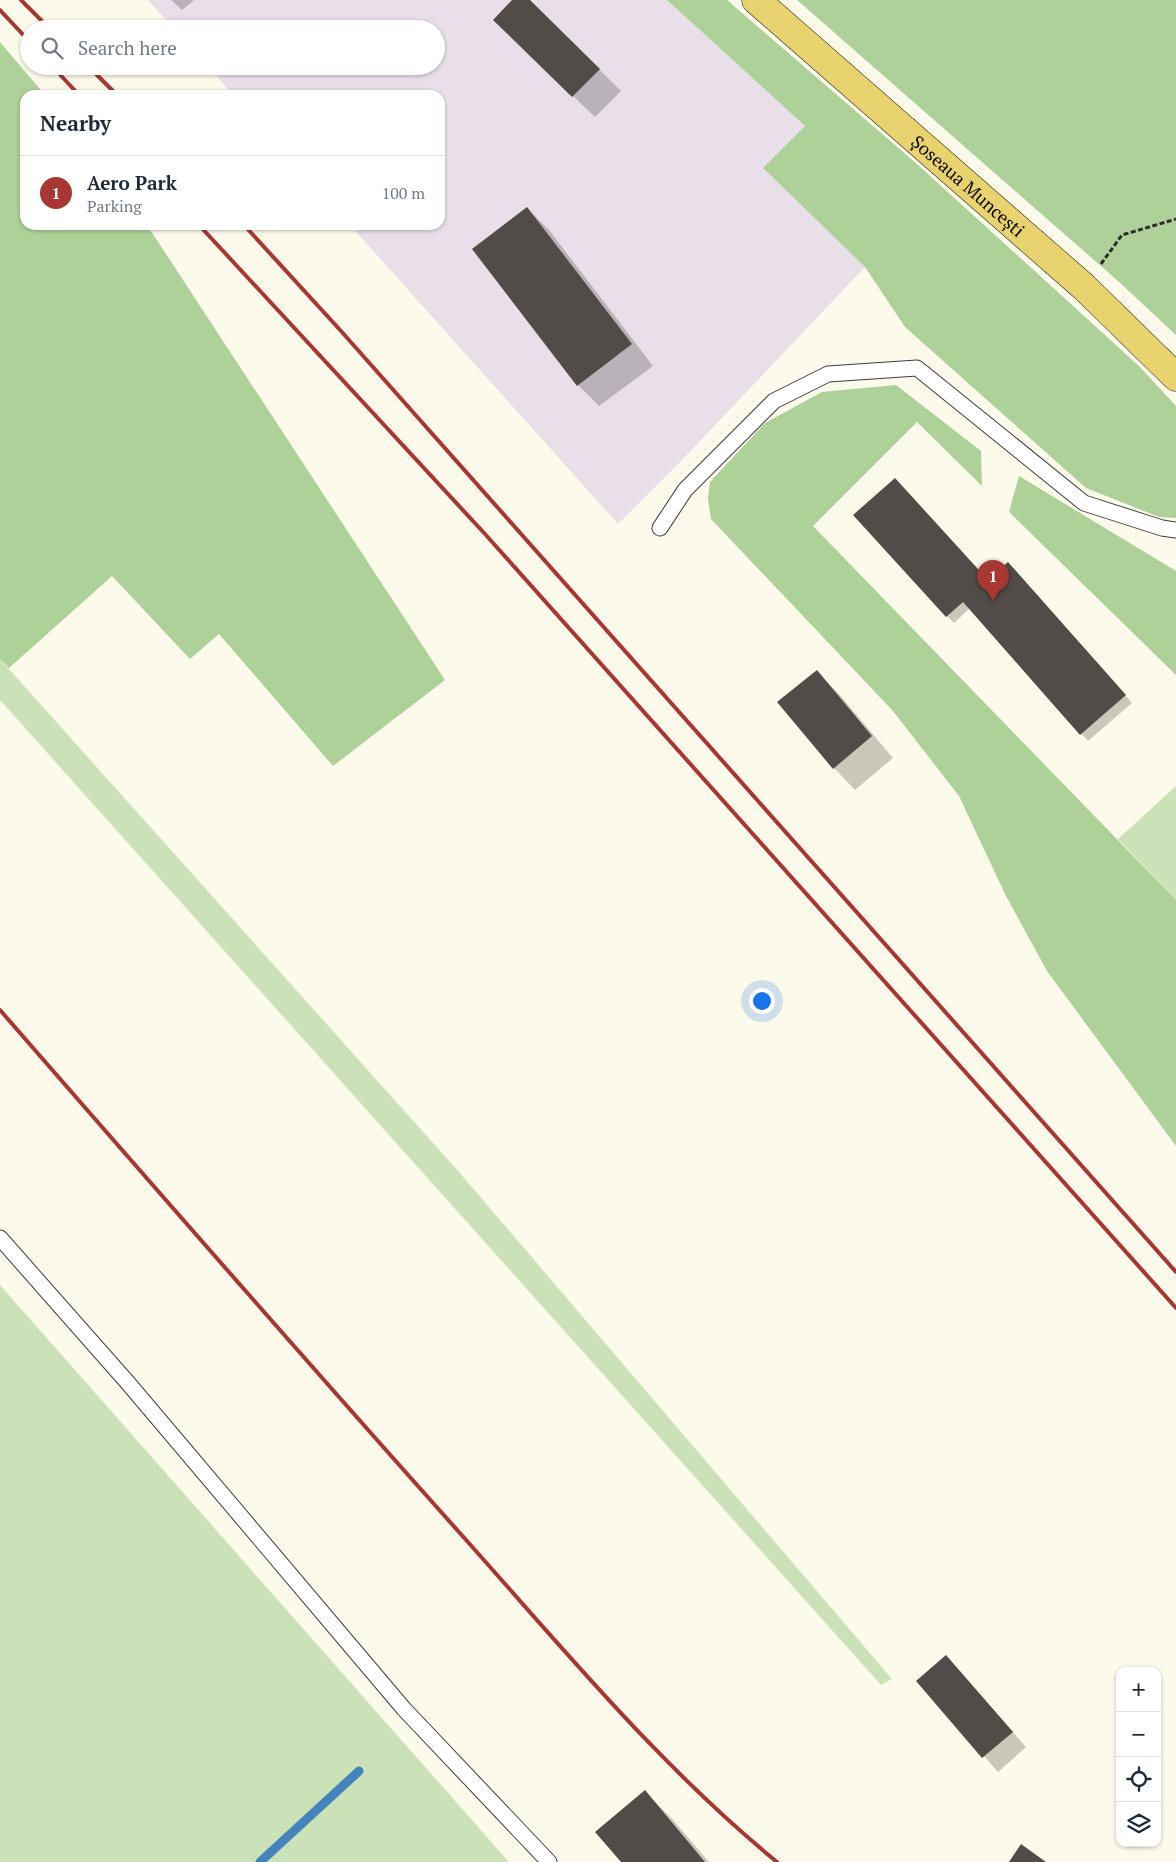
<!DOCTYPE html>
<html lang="en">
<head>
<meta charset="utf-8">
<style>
	:root { --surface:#fff; --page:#f2f2f3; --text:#1f2937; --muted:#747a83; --line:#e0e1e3; --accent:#a83734 }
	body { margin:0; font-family:"PT Serif",serif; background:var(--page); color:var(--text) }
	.controls { position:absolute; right:15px; bottom:15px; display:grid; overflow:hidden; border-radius:10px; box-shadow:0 1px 4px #0004 }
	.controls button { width:45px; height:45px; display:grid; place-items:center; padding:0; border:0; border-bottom:1px solid var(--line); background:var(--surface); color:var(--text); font:25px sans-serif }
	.you { position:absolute; left:761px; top:1000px; width:18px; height:18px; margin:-12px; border:4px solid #fff; border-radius:50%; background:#1a73e8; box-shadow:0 0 0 8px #1a73e833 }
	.badge { display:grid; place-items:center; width:32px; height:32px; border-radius:50%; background:var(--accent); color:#fff; font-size:16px; font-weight:700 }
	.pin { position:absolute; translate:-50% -41px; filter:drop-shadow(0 1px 2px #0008) }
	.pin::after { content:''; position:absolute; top:26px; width:18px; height:15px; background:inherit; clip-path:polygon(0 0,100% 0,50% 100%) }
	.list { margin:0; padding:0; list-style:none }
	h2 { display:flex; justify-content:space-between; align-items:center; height:65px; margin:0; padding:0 20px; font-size:21px }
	h2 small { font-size:16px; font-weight:400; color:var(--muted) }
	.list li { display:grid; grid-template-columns:32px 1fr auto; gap:15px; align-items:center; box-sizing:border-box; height:75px; padding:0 20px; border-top:1px solid var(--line) }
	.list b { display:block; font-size:19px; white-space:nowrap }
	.list p { margin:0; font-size:16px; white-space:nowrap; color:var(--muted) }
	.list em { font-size:16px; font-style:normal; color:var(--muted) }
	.icon { flex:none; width:28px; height:28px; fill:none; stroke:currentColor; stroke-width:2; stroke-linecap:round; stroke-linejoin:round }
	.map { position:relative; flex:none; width:1176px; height:1862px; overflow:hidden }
	.search { position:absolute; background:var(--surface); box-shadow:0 1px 4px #0004; left:20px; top:20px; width:425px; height:55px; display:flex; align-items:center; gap:12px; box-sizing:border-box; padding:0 18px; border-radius:28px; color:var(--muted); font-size:19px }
	.panel { position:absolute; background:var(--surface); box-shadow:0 1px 4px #0004; left:20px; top:90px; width:425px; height:140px; border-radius:15px }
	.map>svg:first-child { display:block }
</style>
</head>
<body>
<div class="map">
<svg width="1176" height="1862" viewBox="0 0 1176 1862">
	<rect width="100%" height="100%" fill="#fcfaea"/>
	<polygon fill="#e8dfe8" points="148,0 667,0 805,126 763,168 865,267 681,461 618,524 350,225 440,225 440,95 233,95 208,66 436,66 436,29 174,29"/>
	<g fill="#cbe2b8">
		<polygon points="0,659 459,1172 892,1679 881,1685 0,700"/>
		<polygon points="1176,786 1176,900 1118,839"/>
		<polygon points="0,1285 509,1862 0,1862"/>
	</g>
	<g fill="#aed199">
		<polygon points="667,0 727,0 917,164 1140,367 1176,406 1176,518 1159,517 1086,488 905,327 865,267 763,168 805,126"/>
		<polygon points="797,0 1176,0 1176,335 1118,281"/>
		<polygon points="0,42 45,95 25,95 25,225 147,225 445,680 333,766 219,634 190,659 112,576 9,668 0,659"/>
		<polygon points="896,385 981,451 982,486 917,422 813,526 1176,900 1176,1146 1047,971 1006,896 959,796 893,711 711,519 708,499 710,482 765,423 822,392"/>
		<polygon points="1019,476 1176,571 1176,675 1009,512"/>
	</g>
	<g fill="#0003">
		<polygon points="171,0 194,0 182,10"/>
		<polygon points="514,0 529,0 621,91 595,117 516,41"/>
		<polygon points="527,208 549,230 653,366 599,406 578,385"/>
		<polygon points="902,486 988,581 1015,570 1132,703 1088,741 970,608 954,623 947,616"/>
		<polygon points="817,672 838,693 893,758 855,790 834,768"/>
		<polygon points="946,1656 1026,1747 998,1772 918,1681"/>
		<polygon points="645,1792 673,1820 709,1862 622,1862"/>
	</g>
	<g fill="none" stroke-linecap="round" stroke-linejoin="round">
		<polyline stroke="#4483bc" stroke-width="9" points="260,1862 359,1771"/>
	</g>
	<g fill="#514c48">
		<polygon points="512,0 530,0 600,69 572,97 493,20"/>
		<polygon points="527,207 632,344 577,386 472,249"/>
		<polygon points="895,478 988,580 1008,562 1126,695 1080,735 963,602 946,617 853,515"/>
		<polygon points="817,670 872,736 833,769 777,702"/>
		<polygon points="946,1655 1013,1732 982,1758 916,1681"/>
		<polygon points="645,1790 705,1862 621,1862 595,1832"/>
		<polygon points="1021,1844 1046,1862 1009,1862"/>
	</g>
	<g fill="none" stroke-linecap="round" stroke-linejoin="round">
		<g stroke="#3d3d3d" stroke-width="17">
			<g id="service">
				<polyline points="660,528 685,490 774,401 828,374 917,368 1084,503 1162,528 1176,530"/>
				<polyline points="0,1238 128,1383 404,1709 549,1862"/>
			</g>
		</g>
		<g stroke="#1b1b1b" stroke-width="29">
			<g id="primary">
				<path id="s1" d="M756,0l328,287 92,90"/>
			</g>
		</g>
		<polyline stroke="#2c2c2c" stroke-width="3" stroke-dasharray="5 2.5" stroke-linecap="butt" points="1101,264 1122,235 1176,219"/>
		<use href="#service" stroke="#fff" stroke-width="15"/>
		<use href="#primary" stroke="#e8d36f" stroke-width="28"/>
		<g stroke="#a83734" stroke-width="4">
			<polyline points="21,0 50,29"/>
			<polyline points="0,10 29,41"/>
			<polyline points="52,66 79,95"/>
			<polyline points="88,66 117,95"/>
			<polyline points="199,225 485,534 1176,1308"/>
			<polyline points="244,225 341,331 1176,1272"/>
			<path d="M0,1010c155,178 310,356 467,531 99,111 195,227 310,321"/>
		</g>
	</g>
	<g text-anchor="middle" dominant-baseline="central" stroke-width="5" stroke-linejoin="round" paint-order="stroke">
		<g font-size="18" fill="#0a0a0a" stroke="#fff">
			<text stroke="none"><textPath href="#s1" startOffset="282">Șoseaua Muncești</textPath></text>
		</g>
	</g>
</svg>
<div class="controls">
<button>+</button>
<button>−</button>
<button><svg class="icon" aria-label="locate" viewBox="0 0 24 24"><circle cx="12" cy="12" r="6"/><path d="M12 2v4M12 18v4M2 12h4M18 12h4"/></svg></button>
<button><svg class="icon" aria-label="layers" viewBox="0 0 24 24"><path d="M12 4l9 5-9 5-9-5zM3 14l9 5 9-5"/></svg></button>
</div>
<div class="you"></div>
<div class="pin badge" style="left:993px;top:601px">1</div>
<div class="search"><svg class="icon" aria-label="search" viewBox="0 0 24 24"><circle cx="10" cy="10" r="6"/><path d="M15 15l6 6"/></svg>Search here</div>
<section class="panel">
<h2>Nearby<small></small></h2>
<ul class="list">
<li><span class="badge">1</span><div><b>Aero Park</b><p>Parking</p></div><em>100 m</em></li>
</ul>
</section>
</div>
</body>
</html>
